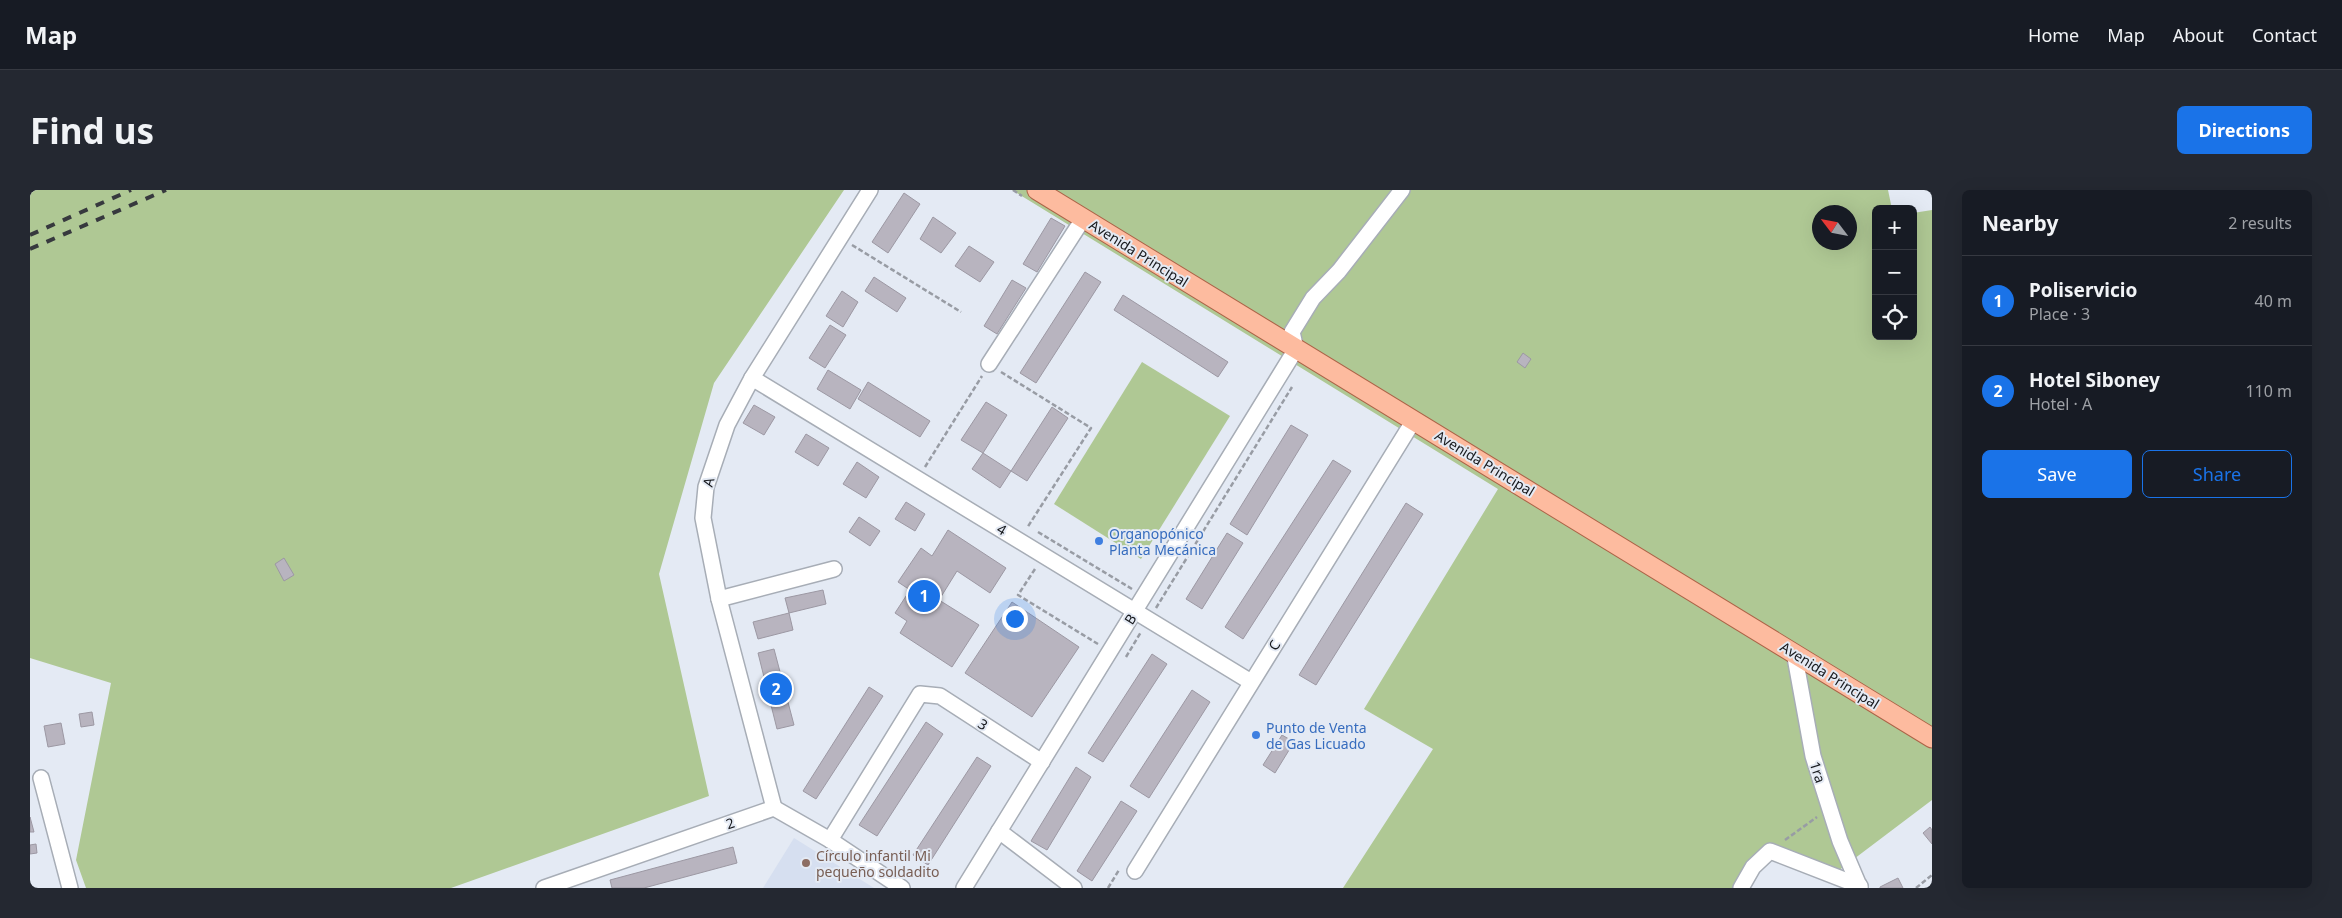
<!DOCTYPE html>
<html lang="en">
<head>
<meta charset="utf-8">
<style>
	:root { --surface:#171b24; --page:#242831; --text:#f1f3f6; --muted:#9ea1a6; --line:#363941; --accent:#1a73e8 }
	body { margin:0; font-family:"Noto Sans",sans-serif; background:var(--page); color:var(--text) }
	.controls { position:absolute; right:15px; top:15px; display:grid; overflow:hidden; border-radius:8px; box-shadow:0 5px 20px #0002 }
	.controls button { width:45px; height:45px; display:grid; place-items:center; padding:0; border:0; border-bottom:1px solid var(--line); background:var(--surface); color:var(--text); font:25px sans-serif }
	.compass { position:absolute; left:1782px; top:15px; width:45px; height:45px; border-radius:50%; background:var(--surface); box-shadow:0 5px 20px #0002; rotate:302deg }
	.you { position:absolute; left:984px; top:428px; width:18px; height:18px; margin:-12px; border:4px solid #fff; border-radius:50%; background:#1a73e8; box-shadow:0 0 0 8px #1a73e833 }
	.badge { display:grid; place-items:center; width:32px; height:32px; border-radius:50%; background:var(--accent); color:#fff; font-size:16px; font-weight:700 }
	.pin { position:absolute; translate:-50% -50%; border:2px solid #fff; box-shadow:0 1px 5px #0006 }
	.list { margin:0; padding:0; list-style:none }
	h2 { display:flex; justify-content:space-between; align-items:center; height:65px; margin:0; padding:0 20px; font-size:21px }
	h2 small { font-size:16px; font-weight:400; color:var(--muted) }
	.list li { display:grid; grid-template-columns:32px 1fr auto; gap:15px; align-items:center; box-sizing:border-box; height:90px; padding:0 20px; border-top:1px solid var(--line) }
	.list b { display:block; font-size:19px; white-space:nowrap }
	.list p { margin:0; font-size:16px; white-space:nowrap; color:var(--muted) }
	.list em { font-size:16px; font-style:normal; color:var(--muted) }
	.actions { display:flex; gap:10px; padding:15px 20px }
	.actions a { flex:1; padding:11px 0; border:1px solid var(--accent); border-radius:8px; text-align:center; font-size:18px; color:var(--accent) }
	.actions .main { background:var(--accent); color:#fff }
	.icon { flex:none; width:28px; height:28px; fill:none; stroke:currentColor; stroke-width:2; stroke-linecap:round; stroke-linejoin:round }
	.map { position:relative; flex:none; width:1902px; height:698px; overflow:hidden; border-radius:8px }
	header { display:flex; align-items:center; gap:30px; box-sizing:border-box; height:70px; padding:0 25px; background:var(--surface); border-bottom:1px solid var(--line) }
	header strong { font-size:24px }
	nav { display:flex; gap:28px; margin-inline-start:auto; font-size:18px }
	.intro { display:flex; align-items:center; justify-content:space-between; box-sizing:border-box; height:120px; padding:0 30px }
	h1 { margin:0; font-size:35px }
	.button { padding:12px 22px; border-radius:8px; background:var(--accent); color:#fff; font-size:18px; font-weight:700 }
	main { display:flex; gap:30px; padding:0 30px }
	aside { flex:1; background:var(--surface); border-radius:8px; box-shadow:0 5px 20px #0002 }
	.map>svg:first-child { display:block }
</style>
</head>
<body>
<header>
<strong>Map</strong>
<nav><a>Home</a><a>Map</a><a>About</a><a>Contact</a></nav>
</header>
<div class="intro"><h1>Find us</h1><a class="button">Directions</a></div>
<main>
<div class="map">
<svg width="1902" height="698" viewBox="0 0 1902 698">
	<rect width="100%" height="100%" fill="#e4eaf4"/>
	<polygon fill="#d6dff0" points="764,648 844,698 733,698"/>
	<g fill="#afc894" fill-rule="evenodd">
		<polygon points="0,0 814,0 684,193 629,384 679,606 421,698 56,698 46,670 81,493 0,468"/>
		<path d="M982,0h876l4,19h-16v127h37v-123l19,-3v590l-94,71 -67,-25 -26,42h-402l90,-139 -69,-40 134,-220zM1790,22h30v30h-30z"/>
		<polygon points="1112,172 1200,226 1111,369 1024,314"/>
	</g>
	<g fill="#b8b4bf" stroke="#9c98a3">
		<polygon points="874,3 890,14 858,63 842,52"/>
		<polygon points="903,27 926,43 911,63 890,49"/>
		<polygon points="1021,28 1035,36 1007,82 993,74"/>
		<polygon points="939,56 964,72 950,92 925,76"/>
		<polygon points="1055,82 1071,92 1006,193 990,183"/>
		<polygon points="844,87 876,108 867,122 835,101"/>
		<polygon points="982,90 996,98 967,144 954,136"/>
		<polygon points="812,101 828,112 813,137 796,126"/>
		<polygon points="1093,105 1198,172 1188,187 1084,120"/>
		<polygon points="800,135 816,145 795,178 779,168"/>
		<polygon points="1493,163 1501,169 1495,178 1487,172"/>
		<polygon points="798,180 831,200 820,219 787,199"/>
		<polygon points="838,192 900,231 890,247 828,209"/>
		<polygon points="956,212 977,225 953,263 931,250"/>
		<polygon points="724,215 745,227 734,245 713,233"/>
		<polygon points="1022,217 1038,228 997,291 981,281"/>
		<polygon points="1261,235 1278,245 1217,345 1200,334"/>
		<polygon points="776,244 799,258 788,276 765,262"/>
		<polygon points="953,263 981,281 970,298 942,279"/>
		<polygon points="1303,270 1321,281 1213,449 1195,437"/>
		<polygon points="827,272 849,287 836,308 813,294"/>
		<polygon points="876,312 895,324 885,341 865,329"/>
		<polygon points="1376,313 1393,324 1286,495 1269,485"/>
		<polygon points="829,327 850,341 840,356 819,342"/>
		<polygon points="918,340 976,378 960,403 927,381 909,410 949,435 922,477 870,443 877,431 865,423 880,400 868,392 891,358 902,366"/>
		<polygon points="1197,343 1213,353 1172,419 1156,409"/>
		<polygon points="254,368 264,385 254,391 245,374"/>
		<polygon points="793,400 796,414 759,423 755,408"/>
		<polygon points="982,412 1049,457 1002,527 935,483"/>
		<polygon points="759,423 763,440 728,449 723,432"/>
		<polygon points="744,459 764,535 747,539 728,463"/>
		<polygon points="1122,464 1137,474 1073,572 1058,563"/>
		<polygon points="839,497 853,506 786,609 773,601"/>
		<polygon points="1162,500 1180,512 1119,608 1100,596"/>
		<polygon points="62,522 64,535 51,537 49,524"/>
		<polygon points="896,532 913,544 847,646 829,635"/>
		<polygon points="31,533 35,554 18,557 14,536"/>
		<polygon points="1252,545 1264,552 1245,583 1233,575"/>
		<polygon points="947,567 961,576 898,675 883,665"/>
		<polygon points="1046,577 1061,587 1017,660 1001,651"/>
		<polygon points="1091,611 1107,621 1062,691 1047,681"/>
		<polygon points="0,627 4,642 0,642"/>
		<polygon points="1900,637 1902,640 1902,654 1893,643"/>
		<polygon points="6,654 7,663 0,664 0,655"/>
		<polygon points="703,657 707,673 614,698 582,698 580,690"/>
		<polygon points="1868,688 1873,698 1850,698 1850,697"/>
	</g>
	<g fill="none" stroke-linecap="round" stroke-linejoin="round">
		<g stroke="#a7adb6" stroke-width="18">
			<g id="minor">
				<polyline points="959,174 1053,29"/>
				<polyline points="722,188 1221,492"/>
				<polyline points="689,409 804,379"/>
				<polyline points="1764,462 1783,566 1810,651 1830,698"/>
				<polyline points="11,588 40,698"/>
				<polyline points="744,618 689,409 673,328 676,297 697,235 722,188 840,0"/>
				<polyline points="969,641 1044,698"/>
				<polyline points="800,650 890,504 910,506 1012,572"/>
				<polyline points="1105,681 1384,230"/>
				<polyline points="514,698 744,618 800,650 872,698"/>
				<polyline points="934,698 1266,159 1262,142 1283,108 1309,81 1372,0"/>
				<polyline points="1711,698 1723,677 1740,661 1830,696"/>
			</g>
		</g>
		<g stroke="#ac6448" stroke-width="21">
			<polyline id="major" points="1007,0 1902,548"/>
		</g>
		<g stroke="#989ca4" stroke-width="2.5" stroke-dasharray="5 2.5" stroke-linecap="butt">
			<polyline points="983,0 992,6"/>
			<polyline points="822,55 931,122"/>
			<polyline points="971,182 1061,238 997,338"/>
			<polyline points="895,277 952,186"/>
			<polyline points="1008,342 1102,399"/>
			<polyline points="1005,379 988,405 1068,454"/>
			<polyline points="1126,418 1262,197"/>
			<polyline points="1096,467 1111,442"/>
			<polyline points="1755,650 1787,627"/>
			<polyline points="1078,698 1089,680"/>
			<polyline points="1886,698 1902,685"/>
		</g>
		<use href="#minor" stroke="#fff" stroke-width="15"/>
		<use href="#major" stroke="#fdbb9f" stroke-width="19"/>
		<g stroke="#37393e" stroke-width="4" stroke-dasharray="9 9" stroke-linecap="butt">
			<polyline points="0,45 101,0"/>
			<polyline points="0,59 136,0"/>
		</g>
	</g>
	<g fill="#3f7fe0" stroke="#e4eaf4" stroke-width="2">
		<circle cx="1069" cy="351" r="5"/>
		<circle cx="1226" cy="545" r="5"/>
	</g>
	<circle fill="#8d6e63" stroke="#e4eaf4" stroke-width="2" cx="776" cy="673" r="5"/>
	<g text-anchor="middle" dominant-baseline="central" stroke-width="4" stroke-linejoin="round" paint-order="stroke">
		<g font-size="14" fill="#17191d" stroke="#e4eaf4">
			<text transform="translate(1109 63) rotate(32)">Avenida Principal</text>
			<text transform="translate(1455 273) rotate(31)">Avenida Principal</text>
			<text transform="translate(678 292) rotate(-75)">A</text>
			<text transform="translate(972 339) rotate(31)">4</text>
			<text transform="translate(1100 429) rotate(-58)">B</text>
			<text transform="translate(1244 455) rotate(-58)">C</text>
			<text transform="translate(1800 485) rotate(32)">Avenida Principal</text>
			<text transform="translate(953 534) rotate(33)">3</text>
			<text transform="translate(1788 582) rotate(72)">1ra</text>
			<text transform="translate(700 633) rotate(-19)">2</text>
		</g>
		<g font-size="14" fill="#366cbe" stroke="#e4eaf4" text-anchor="start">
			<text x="1079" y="343">Organopónico<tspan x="1079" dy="16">Planta Mecánica</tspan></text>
			<text x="1236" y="537">Punto de Venta<tspan x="1236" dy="16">de Gas Licuado</tspan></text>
		</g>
		<g font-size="14" fill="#785e54" stroke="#e4eaf4" text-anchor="start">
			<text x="786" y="665">Círculo infantil Mi<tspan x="786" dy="16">pequeño soldadito</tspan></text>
		</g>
	</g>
</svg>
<div class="controls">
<button>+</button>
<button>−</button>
<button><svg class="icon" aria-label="locate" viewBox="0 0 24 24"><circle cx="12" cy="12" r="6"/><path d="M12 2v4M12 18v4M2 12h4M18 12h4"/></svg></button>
</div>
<svg class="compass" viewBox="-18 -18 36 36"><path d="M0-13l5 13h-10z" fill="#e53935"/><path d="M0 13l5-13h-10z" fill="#9ea1a6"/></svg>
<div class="you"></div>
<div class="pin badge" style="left:894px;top:406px">1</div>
<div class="pin badge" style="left:746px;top:499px">2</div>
</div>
<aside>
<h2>Nearby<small>2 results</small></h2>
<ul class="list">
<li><span class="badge">1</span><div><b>Poliservicio</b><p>Place · 3</p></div><em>40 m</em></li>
<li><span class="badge">2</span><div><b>Hotel Siboney</b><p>Hotel · A</p></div><em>110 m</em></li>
</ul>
<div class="actions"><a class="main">Save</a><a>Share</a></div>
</aside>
</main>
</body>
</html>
